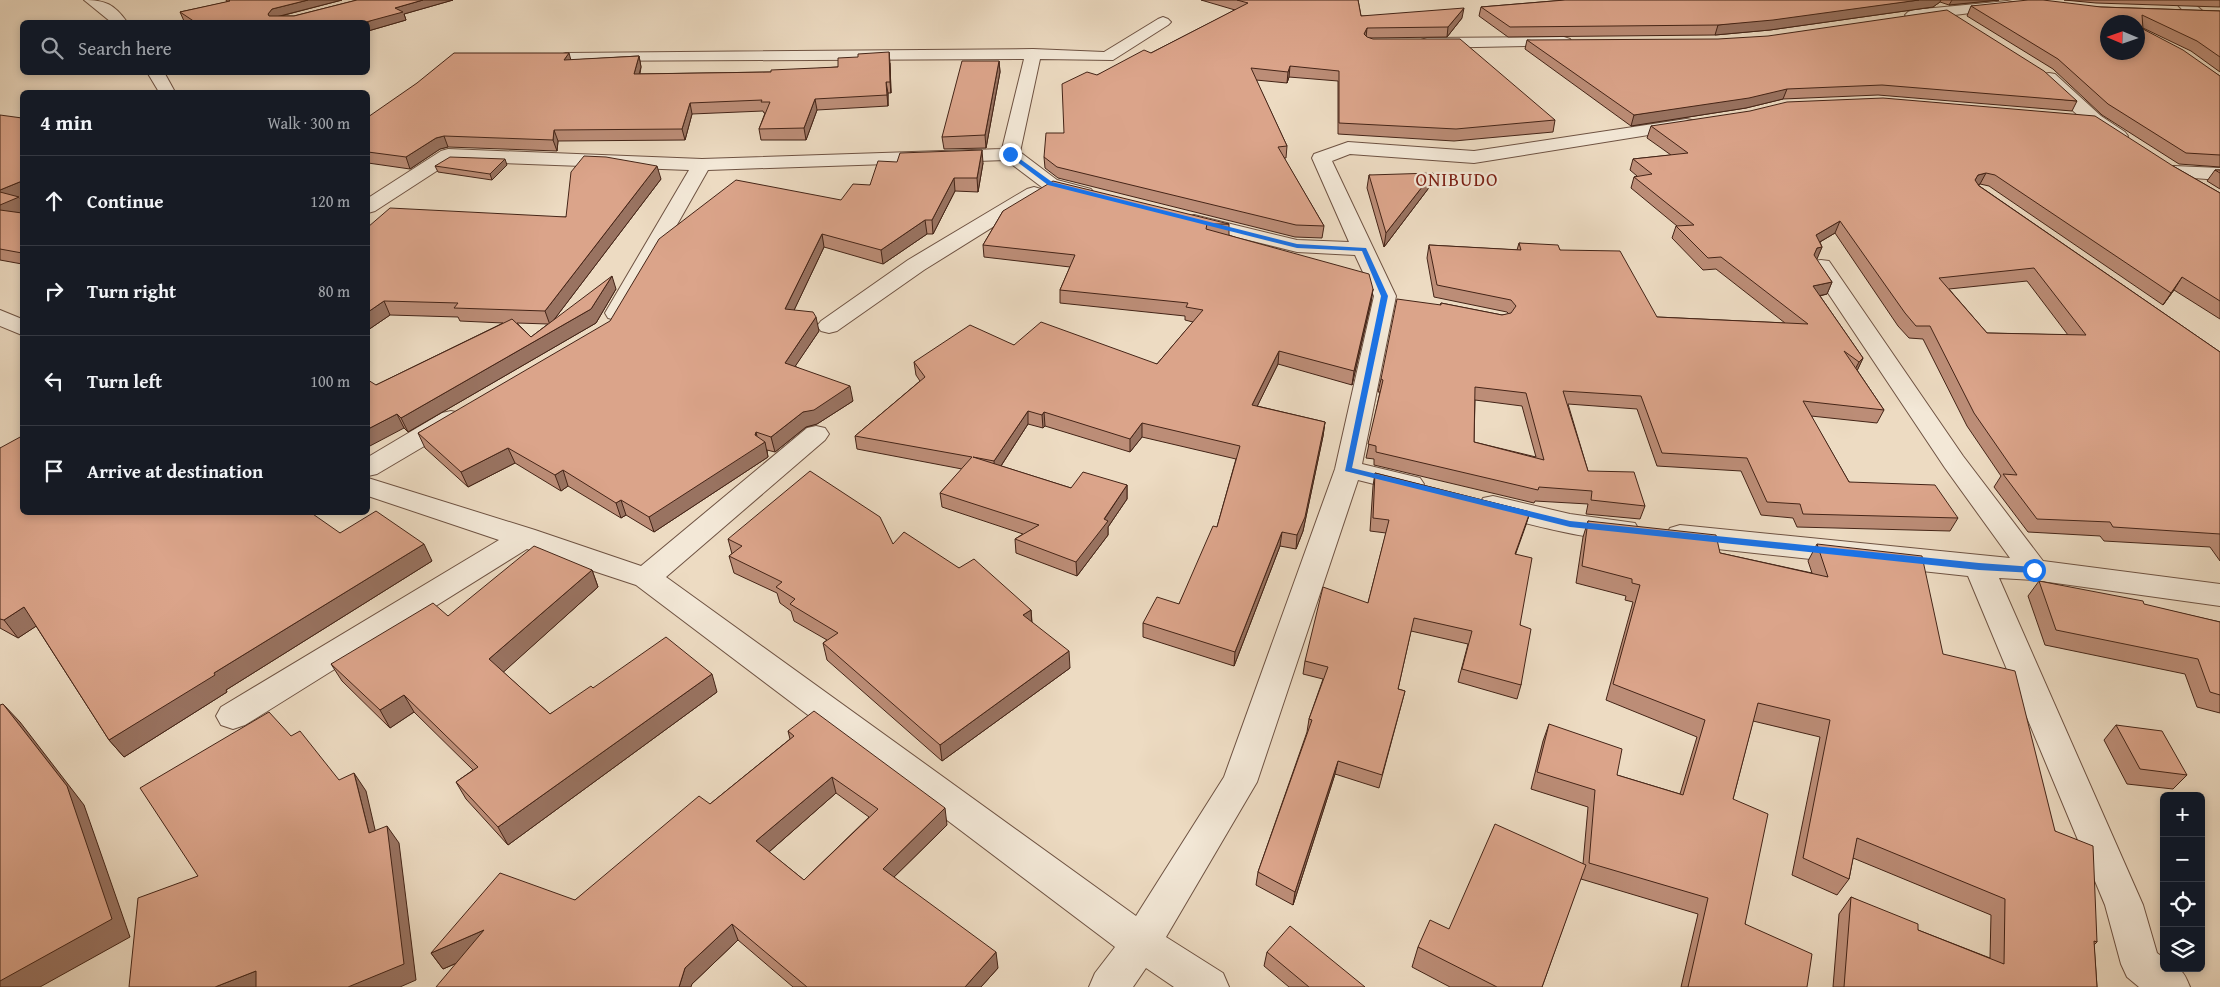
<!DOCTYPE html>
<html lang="en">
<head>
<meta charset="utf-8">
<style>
	:root { --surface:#171b24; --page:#242831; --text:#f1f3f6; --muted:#9ea1a6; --line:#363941 }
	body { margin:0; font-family:"Gentium Book Plus",serif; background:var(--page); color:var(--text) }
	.controls { position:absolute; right:15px; bottom:15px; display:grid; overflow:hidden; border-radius:8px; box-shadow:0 2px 8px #0003 }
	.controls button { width:45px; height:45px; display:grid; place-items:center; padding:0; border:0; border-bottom:1px solid var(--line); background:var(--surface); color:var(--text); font:25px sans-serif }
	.compass { position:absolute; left:2100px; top:15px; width:45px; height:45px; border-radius:50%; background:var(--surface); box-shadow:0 2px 8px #0003; rotate:272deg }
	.stop { position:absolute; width:15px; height:15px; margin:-11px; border:4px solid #1a73e8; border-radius:50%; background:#fff }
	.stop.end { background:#1a73e8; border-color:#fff; box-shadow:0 1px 5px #0008 }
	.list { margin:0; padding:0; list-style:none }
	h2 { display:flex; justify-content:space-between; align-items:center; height:65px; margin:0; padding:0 20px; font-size:21px }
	h2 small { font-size:16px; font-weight:400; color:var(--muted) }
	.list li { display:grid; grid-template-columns:32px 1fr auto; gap:15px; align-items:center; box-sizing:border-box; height:90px; padding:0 20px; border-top:1px solid var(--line) }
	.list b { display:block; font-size:19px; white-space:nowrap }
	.list em { font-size:16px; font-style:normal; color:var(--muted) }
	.icon { flex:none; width:28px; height:28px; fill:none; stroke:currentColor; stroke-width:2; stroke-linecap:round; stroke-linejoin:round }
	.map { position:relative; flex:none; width:2220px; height:987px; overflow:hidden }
	.search { position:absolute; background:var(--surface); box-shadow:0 2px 8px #0003; left:20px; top:20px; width:350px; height:55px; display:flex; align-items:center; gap:12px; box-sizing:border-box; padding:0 18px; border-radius:8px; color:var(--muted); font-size:19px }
	.panel { position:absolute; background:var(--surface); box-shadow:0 2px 8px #0003; left:20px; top:90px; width:350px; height:425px; border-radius:8px }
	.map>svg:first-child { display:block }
</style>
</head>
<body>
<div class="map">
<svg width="2220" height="987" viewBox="0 0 2220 987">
	<rect width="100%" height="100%" fill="#eddbc2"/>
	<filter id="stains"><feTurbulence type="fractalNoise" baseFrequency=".004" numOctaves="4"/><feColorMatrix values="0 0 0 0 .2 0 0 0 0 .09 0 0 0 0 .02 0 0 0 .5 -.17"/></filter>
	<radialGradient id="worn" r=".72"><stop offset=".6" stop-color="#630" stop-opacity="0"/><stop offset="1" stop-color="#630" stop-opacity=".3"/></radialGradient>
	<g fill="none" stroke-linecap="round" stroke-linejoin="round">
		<g stroke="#6e5242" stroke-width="2">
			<g id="street">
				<path d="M84,0c21,0 30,4 43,22h-16z"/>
				<path d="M2174,0h16l16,14 -3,3c-11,3 -23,-8 -29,-17z"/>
				<polygon points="2007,1 2012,2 2014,5 2012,8 1913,20 1908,18 1905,15 1908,12 1913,10"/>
				<polygon points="1163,17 1168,19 1171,22 1168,25 1113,60 1040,59 1020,152 1057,180 1091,189 1094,193 1091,197 1084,199 1043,188 1006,160 708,170 627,313 624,318 616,320 608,318 605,313 689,170 452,161 375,211 368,213 368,198 441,151 448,149 702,159 1002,149 1024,59 560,61 558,58 560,55 566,53 1033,49 1104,52 1158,19"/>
				<polygon points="1564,37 1570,39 1572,42 1570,45 1427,48 1421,46 1419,43 1421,40 1427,38"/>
				<polygon points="147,72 164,72 175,92 159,92"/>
				<path d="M2049,73l6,1 46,42 24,16 3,4 -3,4c-22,6 -65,-43 -82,-58l-2,-4 2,-4z"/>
				<polygon points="1686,119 1692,120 1695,124 1692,128 1474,163 1350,154 1332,161 1396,296 1362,464 1420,478 1424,484 1420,490 1410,493 1358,480 1257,782 1166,937 1223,973 1229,987 1174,987 1146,968 1133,987 1089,987 1095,973 1115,947 636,585 527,549 245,725 233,729 221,725 216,716 221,707 499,540 368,496 368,478 535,530 641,566 807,428 816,426 825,428 829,434 825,440 666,577 1136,916 1224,777 1335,469 1374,296 1355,255 1297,252 1187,225 1184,221 1187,217 1194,215 1297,240 1349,242 1312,158 1314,154 1348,142 1474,151"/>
				<polygon points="2174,166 2220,168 2220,180 2167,176 2164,172 2167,168"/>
				<polygon points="1034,187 1041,189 1044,193 1041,197 924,270 837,331 829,333 821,331 817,326 821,321 908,260 1027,189"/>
				<path d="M1821,260l8,1 134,195 80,105 177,23v22l-186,-26 -35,-2 144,327 14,48 7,5v10c18,0 19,2 26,19h-51l-12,-10 -6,-13 -16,-59 -137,-329 -288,-31 -10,-3 -4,-7 4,-7 10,-3 330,33 -65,-90 -135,-202 3,-5z"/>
				<polygon points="0,310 22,319 22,335 0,326"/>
				<polygon points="451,411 460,413 464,419 460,425 377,474 368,476 368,457 442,413"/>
				<path d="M1493,496l77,18 65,9 4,7 -4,7c-34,9 -116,-16 -152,-25l-4,-7 4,-7z"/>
			</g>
		</g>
		<use href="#street" fill="#f3e8d7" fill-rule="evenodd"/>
	</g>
	<g fill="#bc8d77" stroke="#442417" fill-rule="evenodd">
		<polygon points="226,0 342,0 281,16 294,16 357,0 453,0 404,14 406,20 368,31 368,22 187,22 184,21 180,12 227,2"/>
		<polygon points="1201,0 1358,0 1361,16 1462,18 1447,37 1369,38 1555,120 1553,132 1454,141 1338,134 1338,81 1289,77 1287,83 1256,80 1287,146 1286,158 1284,158 1324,226 1322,238 1295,237 1058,178 1045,168 1044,157 1064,133 1097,75 1151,53 1235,10"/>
		<polygon points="1565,0 1999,0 1949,5 1940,2 1933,7 1770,30 1715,35 1508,37 1479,16 1481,7"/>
		<polygon points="2064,0 2220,0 2220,7 2096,3"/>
		<polygon points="1971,6 2101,7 2220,11 2220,72 2191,51 2143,28 2143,29 2220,76 2220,167 2179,164 2102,115 2053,69 1967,16"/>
		<polygon points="1527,40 2077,101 2072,111 1878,95 1783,99 1746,108 1631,126 1525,49"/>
		<polygon points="639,56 641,67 640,74 771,72 890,63 891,93 888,93 888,106 817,110 806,140 761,140 759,129 765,113 764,113 763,111 692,114 685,140 558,141 557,151 448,147 440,149 410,169 368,163 368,117 571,60"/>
		<polygon points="999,61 1000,72 986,148 944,149 942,137"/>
		<polygon points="0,115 20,198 22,202 22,212 20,213 22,213 22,264 0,260"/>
		<path d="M1651,126l522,40 47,27v126l-46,-29 -11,15 -174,-119 -9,-2 -2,1 242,167v209l-10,-14 -106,-6 -4,-5 -72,-4 -34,-45 7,-11 -34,-50 -44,-87 -14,-1 -11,-12 -63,-93 -15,9 2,5 -6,12 16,23 -5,12 -7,2 43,62 -6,12 27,40 -7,13 -66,-7 38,66 109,36 -8,13 -153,-4 -4,-9 -32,-3 -20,-44 -84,-5 -20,-57 -69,-5 20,67 57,35 -5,13 -54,-5 2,-10 -53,-3 -1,2 -160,-38v-6l-8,-1 14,-66h-2l3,-13 59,-74 1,-2 61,12 7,-1 -2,-2 -73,-15 -7,-39 2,-13 88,5 2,-7 41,7 97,67 128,6 -69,-54 -13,1 -31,-32 4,-12h1l-46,-38 3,-11 3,-1 -7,-6 3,-11 38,-4 -24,-17zM2027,281l41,54 -81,-2 -38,-44zM1475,400l47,6 14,51 -62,-15z"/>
		<polygon points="983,163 978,192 955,191 933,234 927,234 883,264 824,247 794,310 819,331 795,366 853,401 817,424 806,427 775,452 767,450 768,457 654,532 626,515 621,518 568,486 561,491 515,463 468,487 425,448 418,433 870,185"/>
		<polygon points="507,165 492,180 438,172 435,166"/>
		<polygon points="2215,170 2220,170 2220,189 2207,181"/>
		<polygon points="1369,175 1431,185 1384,247 1367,188"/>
		<path d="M661,179l-108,142 63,-32 -20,34 -188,109 -4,-4 -28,-43 127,-62 -43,-2 -2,-4 -68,-2 -22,15v-103l198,-10zM517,323l31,1 -17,13z"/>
		<polygon points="1003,211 1229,224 1229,235 1373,289 1371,302 1352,385 1278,364 1257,406 1325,422 1323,436 1303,531 1296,549 1280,546 1234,666 1143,637 1143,623 1179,604 1217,527 1236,459 1142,437 1130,452 1045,426 1043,428 1028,424 1001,466 1071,488 1127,485 1127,499 1108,527 1108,535 1077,576 1016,553 1015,539 1023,534 942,507 940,493 962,469 857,449 855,436 920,381 916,375 914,362 1014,345 1157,364 1193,322 1185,320 1185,316 1060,303 1060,290 1070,267 984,257 983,245"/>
		<polygon points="0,448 340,533 432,561 226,690 227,692 124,757 109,740 36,626 18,638 0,628"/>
		<polygon points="1375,473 1530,512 1515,554 1520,625 1521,685 1517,699 1458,682 1468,644 1411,631 1398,689 1405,691 1379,788 1335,774 1293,905 1256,885 1258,872 1307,732 1309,719 1323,679 1303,674 1305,661 1368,603 1386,533 1370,531 1373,486"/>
		<polygon points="1588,521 1720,553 1812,573 1808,561 1817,544 1943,654 2055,831 2097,942 2094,945 2097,987 1833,987 1839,914 1851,897 1918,930 1990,958 1991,915 1853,858 1849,879 1837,895 1792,875 1820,737 1753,721 1733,799 1745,924 1807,987 1681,987 1698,914 1581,879 1581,877 1542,987 1450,987 1412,967 1418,947 1449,929 1583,864 1588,807 1531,789 1543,741 1549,724 1617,775 1680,794 1697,737 1606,700 1633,602 1625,600 1626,596 1576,583 1583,537"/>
		<polygon points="728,539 893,544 959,568 1031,610 1032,622 1070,668 942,761 827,660 823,643 827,640 794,621 791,611 780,603 777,593 734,573 729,556 732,554"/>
		<polygon points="592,570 598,587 503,672 550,714 593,688 717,692 508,845 466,799 456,782 473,770 414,712 390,728 342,681 331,664 448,616"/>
		<polygon points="2039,581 2220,622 2220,713 2197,707 2185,674 2045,645 2028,596"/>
		<polygon points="2116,725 2187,775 2173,789 2127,784 2104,740"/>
		<path d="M788,731l159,94 -53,52 104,91 -17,19h-188l-55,-47 -46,44 -235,-21 -14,6 -12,-16 144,-53 135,-96 80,-65zM836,793l33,24 -65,63 -35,-28z"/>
		<polygon points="1267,952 1365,987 1289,987 1264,966"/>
	</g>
	<g fill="#997361" stroke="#442417">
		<polygon points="308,0 342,0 276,17 271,22 268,14 272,9"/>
		<polygon points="423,0 453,0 404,14 406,20 368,31 368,22 395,8"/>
		<polygon points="1919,0 1941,0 1940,2 1933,7 1770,30 1715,35 1718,25"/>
		<polygon points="1952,0 1999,0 1949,5"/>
		<polygon points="1464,8 1462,18 1447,37 1448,27"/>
		<polygon points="1367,28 1366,38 1364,34"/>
		<polygon points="889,52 890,63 891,93 890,82"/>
		<polygon points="569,53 572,64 564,60"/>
		<polygon points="639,56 641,67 636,85 634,74"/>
		<polygon points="999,61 1000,72 986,148 985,135"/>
		<polygon points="1290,66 1289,77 1287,83 1288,72"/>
		<polygon points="886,82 888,93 888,106 887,95"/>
		<polygon points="1787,89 1783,99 1746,108 1631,126 1634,115"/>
		<polygon points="815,99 817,110 806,140 804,128"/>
		<polygon points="690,103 692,114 685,140 682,129"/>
		<polygon points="554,130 558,141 557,151 553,140"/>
		<polygon points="444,136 448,147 440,149 410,169 406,157 436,138"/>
		<polygon points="982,150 983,163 978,192 977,178"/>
		<polygon points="505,159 507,165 492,180 490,174"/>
		<polygon points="657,166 661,179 550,325 545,311"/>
		<polygon points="1433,173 1431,185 1384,247 1386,233"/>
		<polygon points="1986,173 1980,184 1972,187 1975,180 1978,175"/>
		<polygon points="954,178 955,191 933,234 932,220"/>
		<polygon points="22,181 22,196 20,198 22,202 22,212 0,222 0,190"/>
		<polygon points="925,220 927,234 883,264 881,250"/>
		<polygon points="1840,221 1835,233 1811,247 1816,235"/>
		<polygon points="822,234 824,247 788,323 785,309"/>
		<polygon points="1822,247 1817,259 1811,260 1817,248"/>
		<polygon points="612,276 616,289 596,323 408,432 401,418 591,309"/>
		<polygon points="2182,277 2174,290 2163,305 2171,293"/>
		<polygon points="1832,282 1827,294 1808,298 1813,286"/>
		<polygon points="1373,289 1371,302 1352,385 1354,371"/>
		<polygon points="384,301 390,315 368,330 368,312"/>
		<polygon points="816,317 819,331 788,377 785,363"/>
		<polygon points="1279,351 1278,364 1251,419 1252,405"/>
		<polygon points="1863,358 1857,371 1852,375 1859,362"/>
		<polygon points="850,386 853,401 817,424 806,427 775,452 771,437 803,412"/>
		<polygon points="1028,411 1028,424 995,475 994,461"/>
		<polygon points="1044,412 1045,426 1043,428 1042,415"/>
		<polygon points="397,414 404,428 368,447 368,429"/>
		<polygon points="1325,422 1323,436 1303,531 1296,549 1297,535"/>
		<polygon points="1142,423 1142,437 1130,452 1130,439"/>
		<polygon points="756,432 759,445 765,442 768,457 654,532 649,517 755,435"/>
		<polygon points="508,448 515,463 468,487 461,472"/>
		<polygon points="563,470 568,486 561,491 555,475"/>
		<polygon points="1127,485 1127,499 1108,527 1108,535 1077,576 1076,562"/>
		<polygon points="621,500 626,515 621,518 616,503"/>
		<polygon points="1530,512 1526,525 1511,567 1515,554"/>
		<polygon points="1282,532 1280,546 1234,666 1235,652"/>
		<polygon points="424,544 432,561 226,690 227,692 124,757 109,740 214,673"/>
		<polygon points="592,570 598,587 498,677 489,659"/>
		<polygon points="24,607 38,625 18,638 4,620"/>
		<polygon points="1031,610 1032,627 1023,615"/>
		<polygon points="1069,651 1070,668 942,761 940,745"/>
		<polygon points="712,674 717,692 508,845 498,827"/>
		<polygon points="404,695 414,712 390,728 380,710"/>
		<polygon points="3,704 20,722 84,805 130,937 40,987 0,987"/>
		<polygon points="1338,761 1335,774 1293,905 1295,892"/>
		<polygon points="354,773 366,791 380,851 369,833"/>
		<polygon points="832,777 836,793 762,858 756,841"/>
		<polygon points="945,808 947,825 886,885 883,869"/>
		<polygon points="387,826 399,843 416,980 400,987 348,987"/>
		<polygon points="732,924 738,940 692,984 691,987 679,987 685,968"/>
		<polygon points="484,930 495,946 443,969 431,953"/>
		<polygon points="996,952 998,968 981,987 965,987"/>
		<polygon points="256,971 271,987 215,987"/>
	</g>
	<g fill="#dba48a" stroke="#442417" fill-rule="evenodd">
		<polygon points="229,0 308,0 272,9 268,14 269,16 294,16 357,0 423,0 395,8 403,12 366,22 195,22 180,12 230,1"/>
		<polygon points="1237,0 1358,0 1361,16 1464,8 1448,27 1367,28 1364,34 1367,37 1373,39 1460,39 1555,120 1456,129 1339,123 1339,71 1290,66 1288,72 1251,68 1287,146 1278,147 1324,226 1296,225 1057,167 1044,157 1046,133 1064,133 1062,84 1087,72 1097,75 1144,50 1151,53 1248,3"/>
		<polygon points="1565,0 1919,0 1773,20 1718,25 1510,27 1481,7"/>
		<path d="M2028,0h15l58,7 119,4v46l-23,-16 -55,-26 1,14 40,21 37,26v79l-34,-2 -78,-49 -50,-45 -87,-53zM2108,22h30v30h-30z"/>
		<polygon points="1947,10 2044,71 2077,101 1882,85 1787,89 1749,98 1634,115 1527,40 1718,39 1768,36"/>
		<polygon points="889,52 890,82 886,82 887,95 815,99 804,128 759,129 770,102 761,102 762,100 690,103 682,129 554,130 553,140 444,136 436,138 406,157 368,152 368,117 417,83 454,53 569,53 564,60 639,56 634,74 771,72 771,70 838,67 838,58 858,57 858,54"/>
		<polygon points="962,61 999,61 985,135 942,137"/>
		<path d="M1883,98l212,18 78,50 47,27v108l-38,-24 -11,16 -176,-118 -9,-2 -8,2 -3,5 4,6 241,166v182l-107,-7 -3,-5 -73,-3 -34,-45 14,1 -43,-62 -44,-87h-14l-11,-13 -65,-92 -24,14 6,12 -5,1 -3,7 18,27 -19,4 50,72 -4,4 -15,-11 40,59 -81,-9 46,81 86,3 23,33 -155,-4 -3,-10 -33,-2 -20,-44 -85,-5 -21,-57 -78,-5 25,80 46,1 11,34 -54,-6 1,-9 -53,-4 -1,3 -162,-38v-6l-8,-2 15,-64 -2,-1 16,-80 44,6v-2l61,12 9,-2 5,-7 -5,-6 -74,-15 -8,-40 92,5 -2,-7 39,2 2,5 60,1 37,66 151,7 -87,-67 -13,1 -32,-32 18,-1 -60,-48 18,-3 -19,-15 55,-6 -37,-27 99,-15 37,-9zM2034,268l52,67 -99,-2 -48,-55zM1475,387l51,6 18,67 -70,-18z"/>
		<polygon points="0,115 22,118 22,181 0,190"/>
		<polygon points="982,150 977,178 954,178 932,220 925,220 881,250 822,234 785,309 813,312 816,317 785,363 850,386 814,410 803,412 771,437 756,432 755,435 765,442 649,517 621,500 616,503 563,470 555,475 508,448 461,472 418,433 610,321 659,239 736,180 841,200 853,184 870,185 878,161 897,162 900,153"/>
		<polygon points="584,156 606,157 657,166 545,311 454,308 458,303 384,301 368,312 368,227 390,208 566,217 571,172"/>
		<polygon points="450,157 505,159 490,174 435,166"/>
		<polygon points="2215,170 2220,170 2220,173"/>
		<polygon points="1433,173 1386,233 1369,175"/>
		<polygon points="1053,181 1229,224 1207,224 1206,229 1369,274 1373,289 1354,371 1279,351 1252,405 1325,422 1305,517 1297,535 1282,532 1235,652 1143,623 1157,597 1179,604 1213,526 1217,527 1240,446 1142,423 1130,439 1044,412 1042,415 1028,411 994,461 973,457 1071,488 1083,472 1127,485 1104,519 1108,521 1076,562 1015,539 1039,525 940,493 972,457 855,436 925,377 914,362 970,325 1014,345 1041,322 1157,364 1203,310 1186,307 1188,303 1060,290 1075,255 983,245 1003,211"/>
		<polygon points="0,192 19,197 0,205"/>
		<polygon points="0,210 22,213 22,253 0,249"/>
		<polygon points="612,276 591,309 401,418 397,414 368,429 368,380 376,385 512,319 531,337"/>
		<polygon points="22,436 22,512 310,512 340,533 376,511 424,544 214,673 215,675 109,740 24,607 4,620 0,619 0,448"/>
		<polygon points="810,471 880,517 893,544 904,532 959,568 974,559 1031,610 1023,615 1069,651 940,745 823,643 838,633 790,604 795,599 776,587 782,582 729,556 742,546 728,539"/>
		<polygon points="1375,473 1530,512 1515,554 1532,558 1520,625 1531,629 1521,685 1462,669 1472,631 1414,618 1398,689 1405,691 1382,775 1338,761 1295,892 1258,872 1312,720 1309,719 1328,667 1305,661 1323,587 1368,603 1389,520 1373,518"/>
		<polygon points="1588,521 1716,535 1720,553 1828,577 1817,544 1922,556 1943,654 2015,671 2055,831 2093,846 2097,942 2094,941 2097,987 1844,987 1851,897 1918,924 1918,930 2004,964 2005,899 1857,838 1849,879 1803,858 1830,720 1758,703 1733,799 1768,814 1745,924 1812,954 1807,987 1688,987 1708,898 1589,863 1595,790 1537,772 1549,724 1622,749 1617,775 1683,795 1705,720 1613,684 1640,585 1632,583 1632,579 1582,566"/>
		<polygon points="534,546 592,570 489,659 550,714 591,686 593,688 666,637 712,674 498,827 456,782 478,767 404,695 380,710 331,664 433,603 448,616"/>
		<polygon points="2039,581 2143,601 2144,604 2220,622 2220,695 2210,692 2198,659 2056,630"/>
		<polygon points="3,704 67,786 112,919 0,981 0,705"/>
		<path d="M814,711l131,97 -62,61 113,83 -31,35h-158l-75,-63 -47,44 -6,19h-243l48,-57 -53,23 69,-80 75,27 124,-104 11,8 84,-68 -6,-5zM832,777l46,32 -74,71 -48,-39z"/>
		<polygon points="269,712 291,736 300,731 339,780 354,773 369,833 387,826 404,964 348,987 256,987 256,971 215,987 129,987 138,898 198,876 140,788"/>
		<polygon points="2116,725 2162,731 2187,775 2140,769"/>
		<polygon points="1495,824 1586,865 1542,987 1497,987 1418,947 1430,920 1449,929"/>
		<polygon points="1290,926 1365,987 1309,987 1267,952"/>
	</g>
	<polygon fill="#1a73e8" points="1008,153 1012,153 1052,182 1297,244 1366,248 1388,296 1352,468 1570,521 1979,563 2034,567 2038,570 2034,573 1979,570 1570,527 1345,471 1381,296 1362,251 1297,248 1048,185 1008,155"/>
	<g text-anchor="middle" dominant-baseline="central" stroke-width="4.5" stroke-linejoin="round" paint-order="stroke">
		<g font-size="19" letter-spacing="1" fill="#7a1f14" stroke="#f3e8d7">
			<text x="1457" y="179">ONIBUDO</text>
		</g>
	</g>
	<rect width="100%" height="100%" filter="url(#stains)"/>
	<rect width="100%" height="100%" fill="url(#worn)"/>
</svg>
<div class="controls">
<button>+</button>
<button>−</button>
<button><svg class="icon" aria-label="locate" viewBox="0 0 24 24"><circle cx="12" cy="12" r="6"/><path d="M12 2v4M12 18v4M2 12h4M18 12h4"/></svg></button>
<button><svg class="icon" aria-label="layers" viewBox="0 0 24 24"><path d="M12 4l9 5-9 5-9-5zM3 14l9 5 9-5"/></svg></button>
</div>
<svg class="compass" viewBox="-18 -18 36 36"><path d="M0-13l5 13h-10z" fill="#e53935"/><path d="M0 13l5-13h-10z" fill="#9ea1a6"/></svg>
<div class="stop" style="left:2034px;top:570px"></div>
<div class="stop end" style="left:1010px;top:154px"></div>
<div class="search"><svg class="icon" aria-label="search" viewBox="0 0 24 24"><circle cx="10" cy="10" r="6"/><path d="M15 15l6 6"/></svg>Search here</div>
<section class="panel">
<h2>4 min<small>Walk · 300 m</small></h2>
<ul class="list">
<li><svg class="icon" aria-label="ahead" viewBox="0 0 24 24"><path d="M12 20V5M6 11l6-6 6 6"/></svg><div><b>Continue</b></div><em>120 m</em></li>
<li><svg class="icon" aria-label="right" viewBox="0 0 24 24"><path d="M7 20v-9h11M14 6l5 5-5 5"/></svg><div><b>Turn right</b></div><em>80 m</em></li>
<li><svg class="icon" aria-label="left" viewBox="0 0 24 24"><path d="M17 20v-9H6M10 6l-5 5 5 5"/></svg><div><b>Turn left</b></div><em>100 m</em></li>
<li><svg class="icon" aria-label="arrive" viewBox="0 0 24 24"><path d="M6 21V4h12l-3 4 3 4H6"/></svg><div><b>Arrive at destination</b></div></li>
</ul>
</section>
</div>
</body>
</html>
